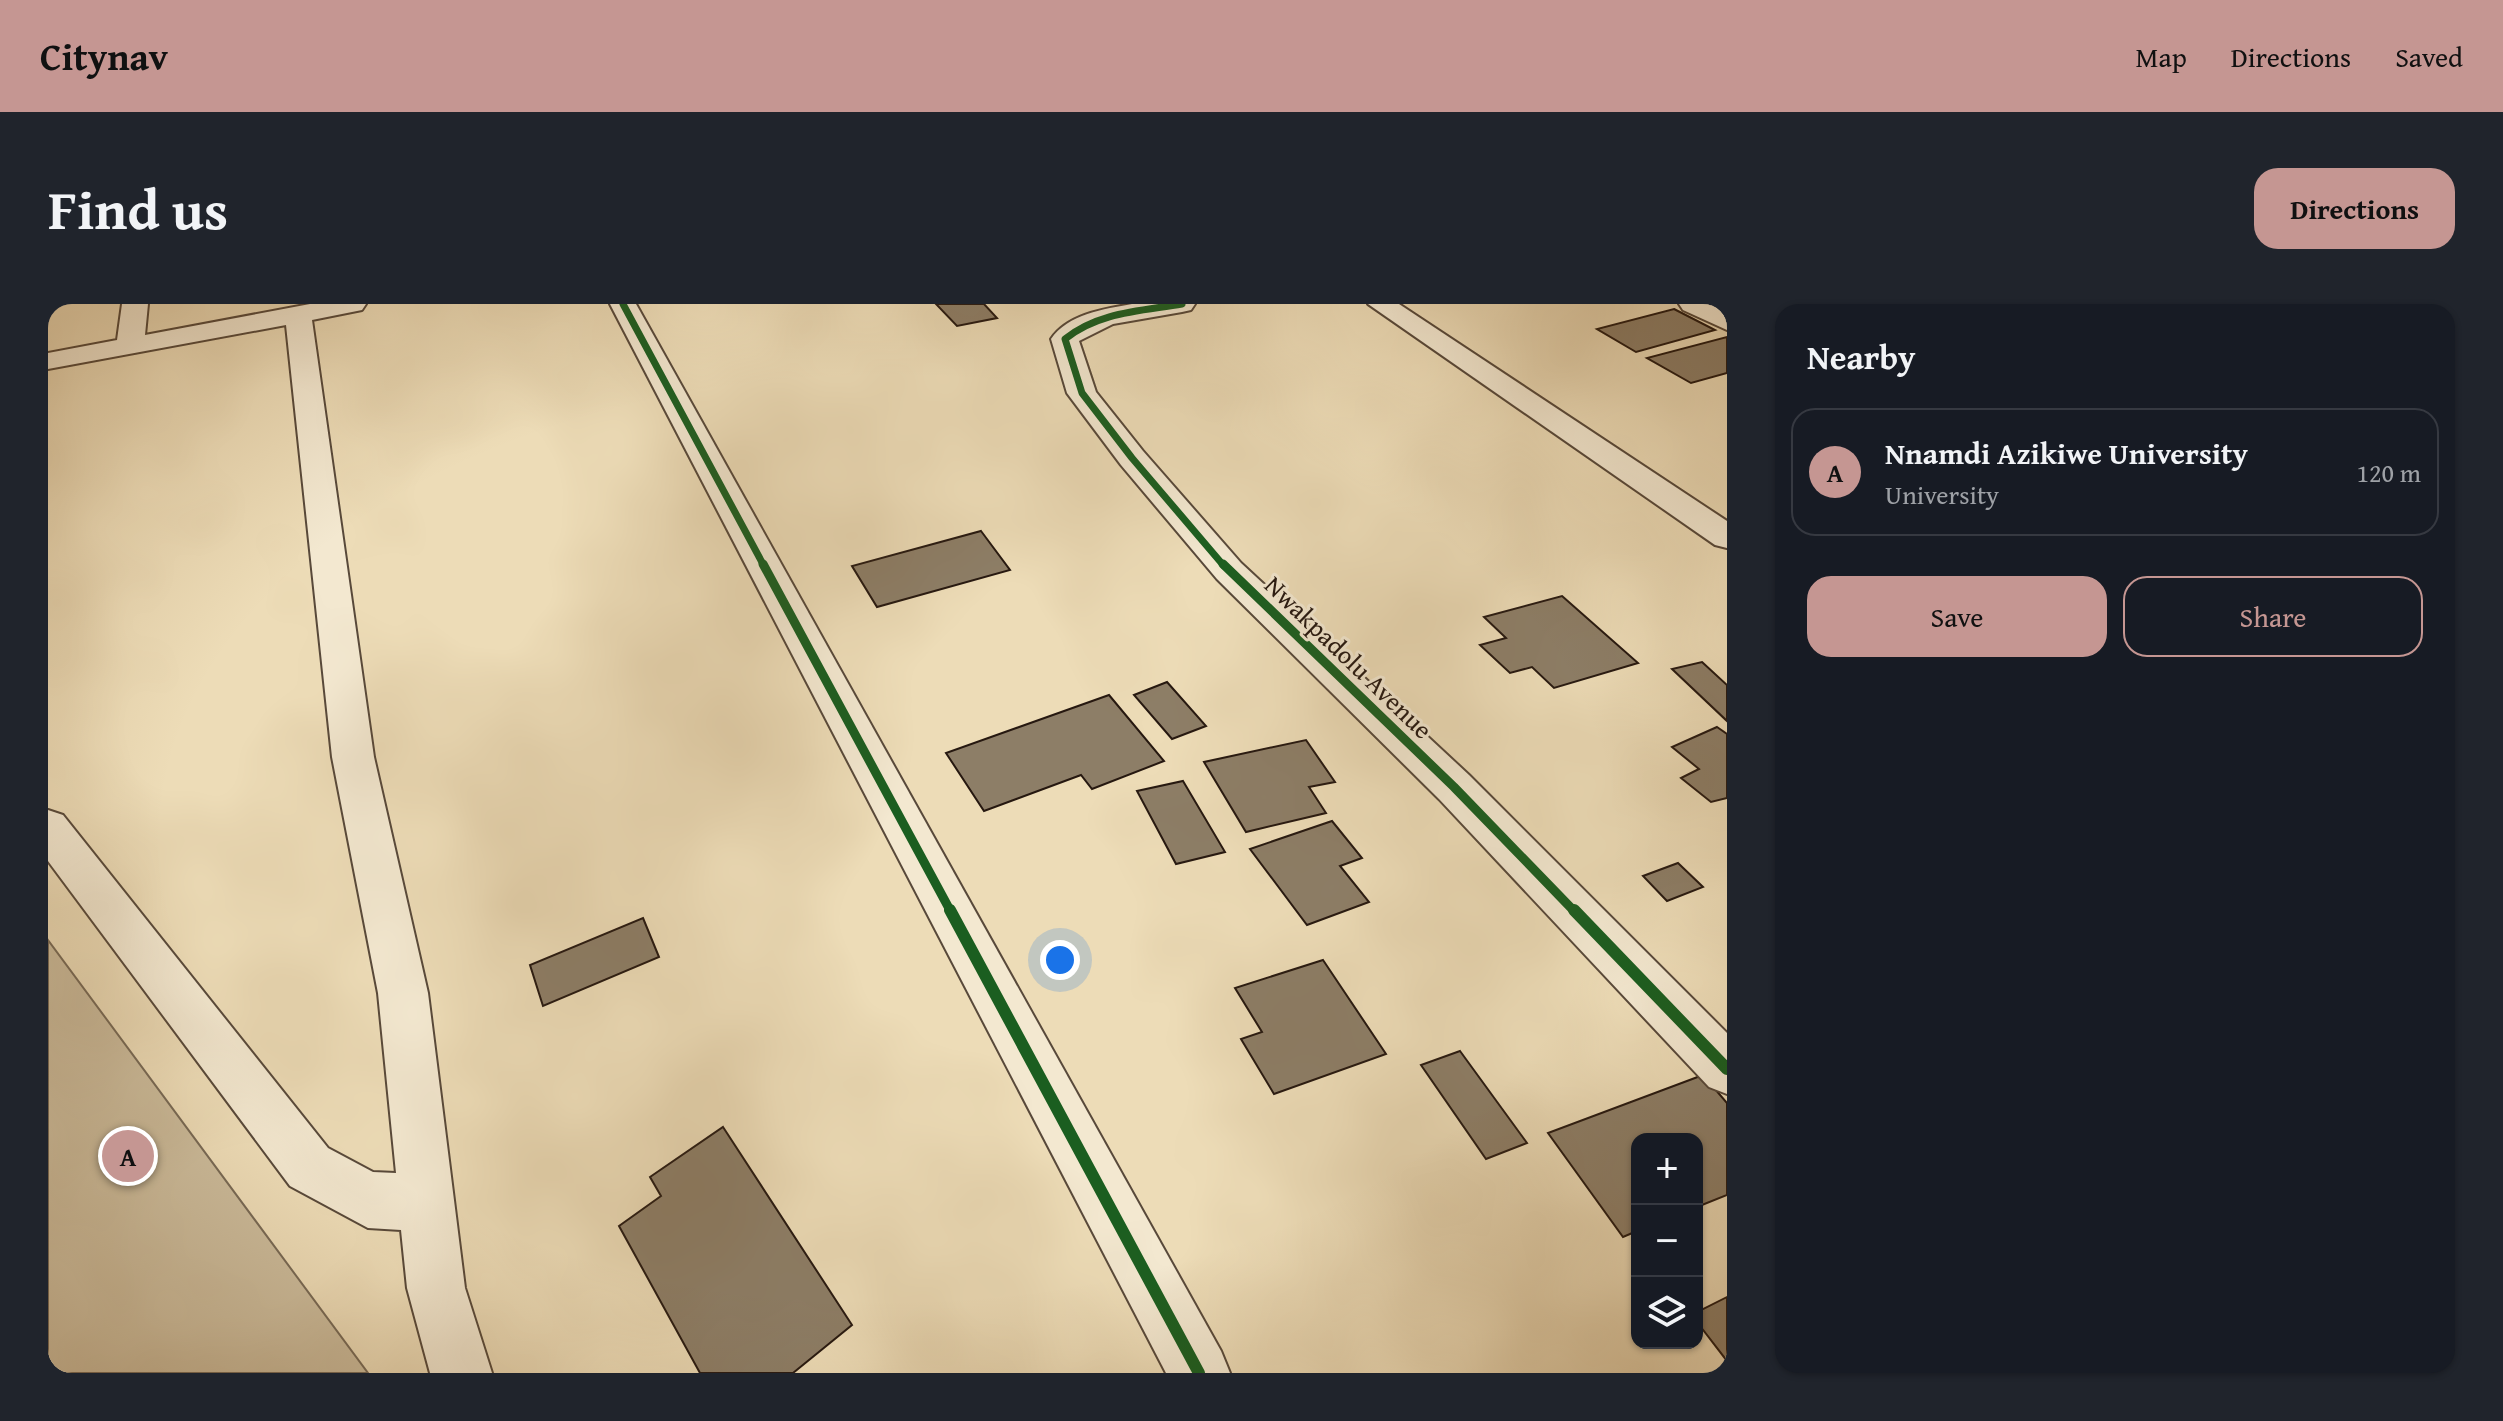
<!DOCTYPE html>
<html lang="en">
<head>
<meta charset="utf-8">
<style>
	:root { --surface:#171b24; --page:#20242c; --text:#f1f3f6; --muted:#9ea1a6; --line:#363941; --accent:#c59692 }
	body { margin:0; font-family:"Gentium Book Plus",serif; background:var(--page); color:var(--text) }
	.controls { position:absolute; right:24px; bottom:24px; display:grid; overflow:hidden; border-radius:16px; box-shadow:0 2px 6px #0004 }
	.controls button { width:72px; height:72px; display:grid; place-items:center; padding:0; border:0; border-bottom:2px solid var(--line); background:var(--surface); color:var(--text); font:40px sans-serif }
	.you { position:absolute; left:1012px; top:656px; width:28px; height:28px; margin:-20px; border:6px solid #fff; border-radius:50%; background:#1a73e8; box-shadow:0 0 0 12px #1a73e833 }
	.badge { display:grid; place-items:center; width:52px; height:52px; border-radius:50%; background:var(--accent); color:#111; font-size:26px; font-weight:700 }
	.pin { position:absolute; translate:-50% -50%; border:4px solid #fff; box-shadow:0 2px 8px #0006 }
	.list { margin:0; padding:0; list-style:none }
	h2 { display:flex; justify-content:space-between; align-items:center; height:104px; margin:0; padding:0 32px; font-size:34px }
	h2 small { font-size:26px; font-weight:400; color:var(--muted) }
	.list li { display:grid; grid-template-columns:52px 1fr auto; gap:24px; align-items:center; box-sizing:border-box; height:128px; margin:0 16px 16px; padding:0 16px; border:2px solid var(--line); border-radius:24px }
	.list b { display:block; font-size:30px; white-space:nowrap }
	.list p { margin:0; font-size:26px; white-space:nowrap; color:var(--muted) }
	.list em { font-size:26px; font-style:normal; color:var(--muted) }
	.actions { display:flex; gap:16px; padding:24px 32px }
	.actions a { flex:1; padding:18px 0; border:2px solid var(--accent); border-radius:24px; text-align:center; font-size:28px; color:var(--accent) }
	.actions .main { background:var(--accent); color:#111 }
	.icon { flex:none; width:44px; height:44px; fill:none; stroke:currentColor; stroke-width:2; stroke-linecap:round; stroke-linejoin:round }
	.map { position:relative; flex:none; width:1679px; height:1069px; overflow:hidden; border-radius:24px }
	header { display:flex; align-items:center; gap:48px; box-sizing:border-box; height:112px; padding:0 40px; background:var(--accent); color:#111 }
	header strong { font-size:38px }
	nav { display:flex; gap:44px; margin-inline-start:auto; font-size:28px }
	.intro { display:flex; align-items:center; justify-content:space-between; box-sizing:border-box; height:192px; padding:0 48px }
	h1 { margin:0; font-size:56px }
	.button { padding:20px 36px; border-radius:24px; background:var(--accent); color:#111; font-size:28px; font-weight:700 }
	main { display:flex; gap:48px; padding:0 48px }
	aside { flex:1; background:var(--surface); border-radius:24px; box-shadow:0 2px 6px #0004 }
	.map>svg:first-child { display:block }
</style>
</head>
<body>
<header>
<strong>Citynav</strong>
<nav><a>Map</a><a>Directions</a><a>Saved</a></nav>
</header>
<div class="intro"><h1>Find us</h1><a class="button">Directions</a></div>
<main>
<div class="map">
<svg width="1679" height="1069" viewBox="0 0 1679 1069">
	<rect width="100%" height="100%" fill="#eddcb7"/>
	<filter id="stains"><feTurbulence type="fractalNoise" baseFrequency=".0025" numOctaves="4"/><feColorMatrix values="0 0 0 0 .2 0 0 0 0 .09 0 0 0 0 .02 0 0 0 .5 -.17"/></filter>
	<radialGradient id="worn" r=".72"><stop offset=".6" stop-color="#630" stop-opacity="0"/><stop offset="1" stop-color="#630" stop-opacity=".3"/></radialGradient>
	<polygon fill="#cbbb9b" stroke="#786a56" stroke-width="2" points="0,636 320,1069 0,1069"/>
	<g fill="#8d7e67" stroke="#261810" stroke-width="2">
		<polygon points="888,0 936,0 949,14 909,22"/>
		<polygon points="1626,5 1667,26 1588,48 1549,25"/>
		<polygon points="1679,33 1679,69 1643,79 1599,54"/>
		<polygon points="933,227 962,266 829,303 804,262"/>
		<polygon points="1514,292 1590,359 1506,384 1484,363 1462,369 1432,341 1458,334 1436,313"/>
		<polygon points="1654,358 1679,381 1679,417 1624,365"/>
		<polygon points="1119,378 1158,422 1124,435 1086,391"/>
		<polygon points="1061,391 1116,457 1044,485 1033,471 936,507 898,449"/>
		<polygon points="1669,423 1679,430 1679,494 1663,498 1633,474 1651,465 1624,443"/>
		<polygon points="1258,436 1287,478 1261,483 1278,509 1198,528 1156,458"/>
		<polygon points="1135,477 1177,548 1128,560 1089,487"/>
		<polygon points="1284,517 1314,554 1292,562 1321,598 1259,621 1202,545"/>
		<polygon points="1630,559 1655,583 1619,597 1595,572"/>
		<polygon points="595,614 611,653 495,702 482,661"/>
		<polygon points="1275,656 1338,750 1226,790 1193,735 1214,728 1187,684"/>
		<polygon points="1412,747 1479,839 1438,855 1373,761"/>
		<polygon points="1655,771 1679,799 1679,891 1649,903 1649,835 1589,835 1589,927 1575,933 1500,829"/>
		<polygon points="675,823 804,1021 745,1069 652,1069 571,922 613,892 602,873"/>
		<polygon points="1679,993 1679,1057 1649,1018 1649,1008"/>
	</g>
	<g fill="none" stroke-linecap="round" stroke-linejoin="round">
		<g stroke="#58493a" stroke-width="4">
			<g id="street">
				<polygon points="74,0 100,0 97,31 262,0 318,0 314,6 264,16 326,453 380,689 417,984 444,1069 382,1069 359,984 353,926 320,924 242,882 0,557 0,506 15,511 280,844 325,868 348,869 330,689 284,453 238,21 0,65 0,49 69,36"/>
				<polygon points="562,0 588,0 1173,1047 1182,1069 1118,1069"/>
				<path d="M1084,0h63l-4,6 -9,2 -69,12 -34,17 17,51 47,59 98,112 228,212 258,258v61l-18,-7 -270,-288 -222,-220 -96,-114 -54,-72 -16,-54c17,-25 53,-30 81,-35z"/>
				<polygon points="1320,0 1351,0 1679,217 1679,244 1667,241"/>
				<polygon points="1631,0 1664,0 1679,7 1679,26 1635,6"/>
			</g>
		</g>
		<use href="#street" fill="#f3e8d0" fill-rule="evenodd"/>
		<g stroke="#f3e8d0" stroke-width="10">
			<g id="cycleway-far2">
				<polyline points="575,0 716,262"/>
				<path d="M1134,0c-41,7 -84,8 -117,35l17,54 50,65 92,108"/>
			</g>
		</g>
		<g stroke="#f3e8d0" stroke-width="14">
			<g id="cycleway-far1">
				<polyline points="715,260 903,608"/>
				<polyline points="1175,260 1406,483 1527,608"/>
			</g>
		</g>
		<g stroke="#f3e8d0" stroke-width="17">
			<g id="cycleway">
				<polyline points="902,606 1151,1069"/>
				<polyline points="1526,606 1679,765"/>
			</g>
		</g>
		<use href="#cycleway-far2" stroke="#1b5e20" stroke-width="7"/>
		<use href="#cycleway-far1" stroke="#1b5e20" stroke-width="9"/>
		<use href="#cycleway" stroke="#1b5e20" stroke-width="12"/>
	</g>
	<g text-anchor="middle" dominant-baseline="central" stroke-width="6" stroke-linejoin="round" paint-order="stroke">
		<g font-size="26" fill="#261810" stroke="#f3e8d0">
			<text transform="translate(1301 353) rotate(44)">Nwakpadolu Avenue</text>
		</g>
	</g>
	<rect width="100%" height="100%" filter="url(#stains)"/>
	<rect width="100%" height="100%" fill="url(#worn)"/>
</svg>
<div class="controls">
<button>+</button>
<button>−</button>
<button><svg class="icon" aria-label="layers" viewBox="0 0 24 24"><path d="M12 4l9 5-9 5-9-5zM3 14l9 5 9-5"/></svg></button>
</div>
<div class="you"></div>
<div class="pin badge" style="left:80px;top:852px">A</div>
</div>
<aside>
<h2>Nearby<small></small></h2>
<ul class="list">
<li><span class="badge">A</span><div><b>Nnamdi Azikiwe University</b><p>University</p></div><em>120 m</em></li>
</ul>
<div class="actions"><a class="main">Save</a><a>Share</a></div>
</aside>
</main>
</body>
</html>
